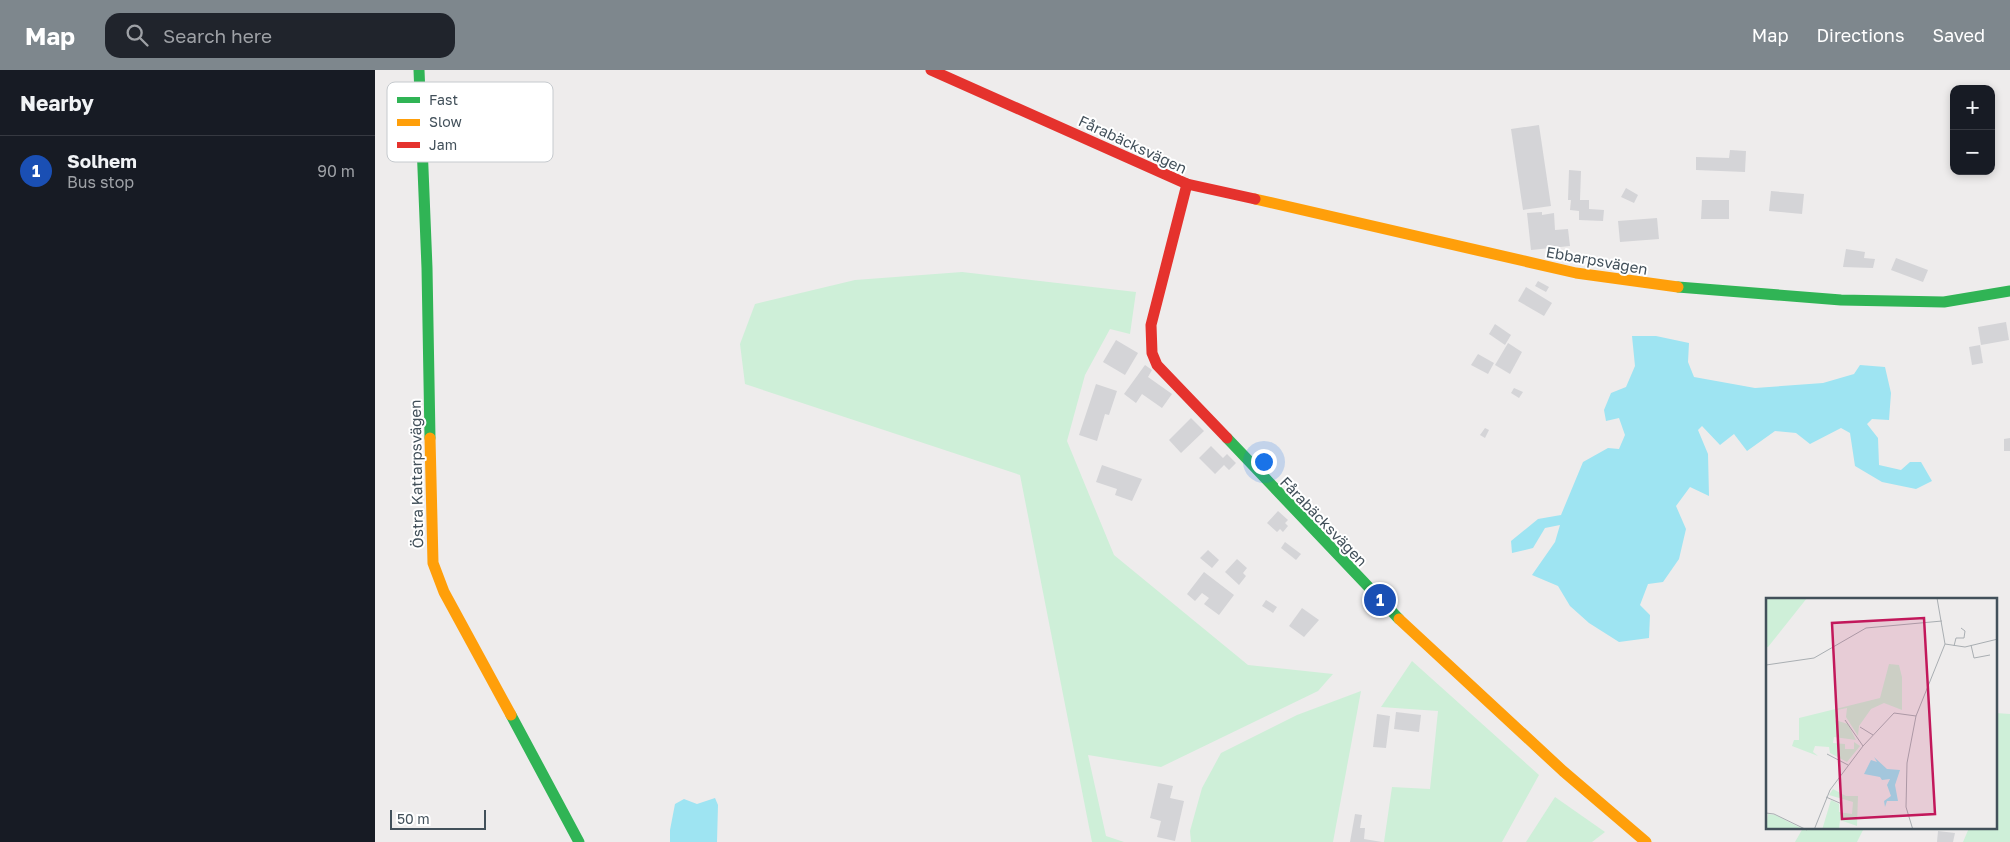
<!DOCTYPE html>
<html lang="en">
<head>
<meta charset="utf-8">
<style>
	:root { --surface:#171b24; --page:#20242c; --text:#f1f3f6; --muted:#9ea1a6; --line:#363941; --accent:#7e878d }
	body { margin:0; font-family:"Golos Text",sans-serif; background:var(--page); color:var(--text) }
	.controls { position:absolute; right:15px; top:15px; display:grid; overflow:hidden; border-radius:10px; box-shadow:0 2px 8px #0003 }
	.controls button { width:45px; height:45px; display:grid; place-items:center; padding:0; border:0; border-bottom:1px solid var(--line); background:var(--surface); color:var(--text); font:25px sans-serif }
	.scale { position:absolute; left:15px; bottom:12px; width:96px; box-sizing:border-box; padding-left:5px; border:2px solid #42505a; border-top:0; font-size:14px; line-height:18px; white-space:nowrap; color:#42505a; -webkit-text-stroke:4px #fff; paint-order:stroke }
	.you { position:absolute; left:888px; top:391px; width:18px; height:18px; margin:-12px; border:4px solid #fff; border-radius:50%; background:#1a73e8; box-shadow:0 0 0 8px #1a73e833 }
	.badge { display:grid; place-items:center; width:32px; height:32px; border-radius:50%; background:var(--accent); color:#fff; font-size:16px; font-weight:700 }
	.pin { position:absolute; translate:-50% -50%; border:2px solid #fff; box-shadow:0 1px 5px #0006 }
	.list { margin:0; padding:0; list-style:none }
	h2 { display:flex; justify-content:space-between; align-items:center; height:65px; margin:0; padding:0 20px; font-size:21px }
	h2 small { font-size:16px; font-weight:400; color:var(--muted) }
	.list li { display:grid; grid-template-columns:32px 1fr auto; gap:15px; align-items:center; box-sizing:border-box; height:70px; padding:0 20px; border-top:1px solid var(--line) }
	.list b { display:block; font-size:19px; white-space:nowrap }
	.list p { margin:0; font-size:16px; white-space:nowrap; color:var(--muted) }
	.list em { font-size:16px; font-style:normal; color:var(--muted) }
	.icon { flex:none; width:28px; height:28px; fill:none; stroke:currentColor; stroke-width:2; stroke-linecap:round; stroke-linejoin:round }
	.map { position:relative; flex:none; width:1635px; height:772px; overflow:hidden }
	header { display:flex; align-items:center; gap:30px; box-sizing:border-box; height:70px; padding:0 25px; background:var(--accent); color:#fff }
	header strong { font-size:24px }
	nav { display:flex; gap:28px; margin-inline-start:auto; font-size:18px }
	.search { width:350px; height:45px; background:var(--page); display:flex; align-items:center; gap:12px; box-sizing:border-box; padding:0 18px; border-radius:15px; color:var(--muted); font-size:19px }
	main { display:flex }
	aside { flex:1; background:var(--surface) }
	.map>svg:first-child { display:block }
</style>
</head>
<body>
<header>
<strong>Map</strong>
<div class="search"><svg class="icon" aria-label="search" viewBox="0 0 24 24"><circle cx="10" cy="10" r="6"/><path d="M15 15l6 6"/></svg>Search here</div>
<nav><a>Map</a><a>Directions</a><a>Saved</a></nav>
</header>
<main>
<aside>
<h2>Nearby<small></small></h2>
<ul class="list">
<li><span class="badge" style="background:#1a4fb4">1</span><div><b>Solhem</b><p>Bus stop</p></div><em>90 m</em></li>
</ul>
</aside>
<div class="map">
<svg width="1635" height="772" viewBox="0 0 1635 772">
	<rect width="100%" height="100%" fill="#eeecec"/>
	<g fill="#ceefd8">
		<polygon points="587,202 761,222 755,264 735,259 710,305 692,371 739,485 873,595 958,604 943,621 786,697 713,685 731,766 749,772 717,772 645,405 370,314 365,274 380,234 480,210"/>
		<polygon points="1037,591 1164,705 1127,772 1009,772 1017,717 1055,719 1063,641 1006,637"/>
		<polygon points="986,621 958,772 816,772 815,761 827,718 846,683 922,645"/>
		<polygon points="1621,643 1635,644 1635,772 1588,772 1594,758 1621,758"/>
		<polygon points="1180,727 1230,762 1217,772 1151,772"/>
		<polygon points="1428,758 1489,758 1482,772 1420,772"/>
	</g>
	<g fill="#9ee4f2">
		<polygon points="1257,266 1281,266 1314,273 1313,292 1319,307 1380,318 1448,313 1479,304 1485,295 1510,297 1516,323 1514,350 1497,349 1492,354 1503,368 1504,395 1526,400 1535,392 1546,392 1557,411 1541,419 1507,412 1480,396 1475,363 1466,358 1435,374 1421,363 1400,361 1372,381 1359,364 1345,375 1327,356 1323,360 1333,384 1334,426 1315,417 1301,436 1311,459 1304,489 1288,512 1273,514 1265,535 1275,545 1274,568 1244,572 1214,553 1195,536 1183,516 1157,505 1180,472 1185,455 1170,458 1158,478 1137,483 1136,471 1163,449 1186,445 1208,392 1233,378 1244,379 1250,365 1244,348 1231,351 1229,340 1236,323 1251,317 1260,296"/>
		<polygon points="340,728 343,735 342,772 295,772 295,760 300,734 309,729 322,734"/>
	</g>
	<g fill="#d4d4d7">
		<polygon points="1164,55 1176,136 1148,140 1136,59"/>
		<polygon points="1355,80 1371,81 1370,102 1321,100 1321,87 1354,88"/>
		<polygon points="1194,100 1206,101 1205,130 1214,130 1214,139 1229,140 1228,151 1204,150 1204,141 1195,140 1196,130 1193,130"/>
		<polygon points="1251,118 1263,125 1259,133 1246,127"/>
		<polygon points="1396,121 1429,124 1427,144 1394,141"/>
		<polygon points="1327,130 1354,130 1354,149 1326,149"/>
		<polygon points="1167,142 1167,145 1179,143 1180,160 1193,159 1195,176 1156,180 1152,143"/>
		<polygon points="1282,148 1284,169 1245,172 1243,151"/>
		<polygon points="1471,179 1490,182 1489,188 1500,189 1498,198 1468,197"/>
		<polygon points="1521,188 1553,200 1548,212 1516,200"/>
		<polygon points="1163,211 1174,217 1171,222 1160,216"/>
		<polygon points="1151,217 1177,233 1169,246 1143,231"/>
		<polygon points="1631,252 1634,270 1606,275 1603,257"/>
		<polygon points="1120,254 1136,265 1130,275 1114,264"/>
		<polygon points="741,270 763,283 750,305 728,292"/>
		<polygon points="1133,273 1147,282 1135,304 1120,295"/>
		<polygon points="1605,275 1608,293 1597,295 1594,277"/>
		<polygon points="1103,284 1119,293 1113,304 1096,295"/>
		<polygon points="770,295 777,300 773,307 797,324 787,338 767,324 761,333 749,324"/>
		<polygon points="721,314 742,321 734,345 730,344 722,371 704,365"/>
		<polygon points="1139,318 1148,322 1144,328 1136,323"/>
		<polygon points="816,348 829,361 806,383 794,370"/>
		<polygon points="1110,358 1114,360 1110,368 1105,365"/>
		<polygon points="1635,368 1635,381 1629,381 1629,369"/>
		<polygon points="836,376 848,388 852,384 861,393 854,400 849,395 840,404 824,388"/>
		<polygon points="727,395 767,409 757,431 740,425 742,419 721,412"/>
		<polygon points="903,441 913,450 910,453 913,456 908,462 905,459 902,462 892,453"/>
		<polygon points="910,472 926,484 921,490 906,478"/>
		<polygon points="833,480 844,490 837,498 825,488"/>
		<polygon points="862,489 872,498 868,503 871,506 864,515 850,502"/>
		<polygon points="829,502 859,525 844,545 829,534 834,528 827,523 820,531 812,524"/>
		<polygon points="891,530 902,537 898,543 887,536"/>
		<polygon points="927,538 944,550 929,567 914,556"/>
		<polygon points="1021,642 1046,645 1044,662 1019,659"/>
		<polygon points="1002,644 1015,646 1011,678 998,677"/>
		<polygon points="783,713 798,716 795,728 809,731 800,771 782,767 786,751 775,748"/>
		<polygon points="980,744 987,745 985,758 990,758 989,769 1007,772 975,772"/>
		<polygon points="1563,761 1580,763 1578,772 1562,772"/>
	</g>
	<g fill="none" stroke-linecap="round" stroke-linejoin="round">
		<g stroke="#30b455" stroke-width="11">
			<polyline points="44,0 52,198 55,368"/>
			<polyline points="1303,217 1466,230 1569,232 1635,221"/>
			<polyline points="852,368 1024,549"/>
			<polyline points="136,645 204,772"/>
		</g>
		<g stroke="#ff9f0a" stroke-width="11">
			<polyline points="880,129 1201,203 1303,217"/>
			<polyline points="55,368 58,493 69,522 136,645"/>
			<polyline points="1024,549 1188,701 1271,772"/>
		</g>
		<g stroke="#e5322d" stroke-width="11">
			<polyline points="556,0 812,114 880,129"/>
			<polyline points="812,114 776,255 777,283 782,295 852,368"/>
		</g>
	</g>
	<g text-anchor="middle" dominant-baseline="central" stroke-width="4" stroke-linejoin="round" paint-order="stroke">
		<g font-size="15" fill="#42505a" stroke="#fff">
			<text transform="translate(758 74) rotate(25)">Fårabäcksvägen</text>
			<text transform="translate(1222 190) rotate(10)">Ebbarpsvägen</text>
			<text transform="translate(41 404) rotate(-91)">Östra Kattarpsvägen</text>
			<text transform="translate(949 451) rotate(46)">Fårabäcksvägen</text>
		</g>
	</g>
	<g transform="translate(1391 528)">
		<rect width="231" height="231" fill="#eeecec"/>
		<path d="M0,0h41l-39,49h-2zM123,66l10,1 3,12v33l-18,-7 -13,6 -12,17 -1,10 -12,-19 1,-9 -10,2 -2,10 13,4 8,16 -22,-3 -1,6 12,1v5h9v-7l6,4 -13,16 -17,-9 -1,-6 -14,-1 -2,6 5,4 -26,-10 2,-6h5v-22l81,-20zM67,191l13,7h12l-1,30 -17,-6 -1,9 -17,1 9,-30 8,4v8l13,2 1,-12 -24,-7zM2,216l7,1 30,15h-39z" fill="#ceefd8"/>
		<path d="M108,159l13,12 13,1 -5,15 3,16h-11l-2,6 -1,-6 7,-5 -4,-11 3,-6 -8,1 -2,-3 -16,-3 7,-14 6,2z" fill="#9ee4f2"/>
		<path fill="none" stroke="#a9aeb2" stroke-width="1" d="M179,46l20,3 33,-8M205,47l3,13 16,-3M188,48l2,-8h8l1,-7 -4,-3M0,67l48,-7 52,-30 76,-7M79,122l18,26M94,129l13,8M61,156l21,11M60,199l16,7M0,215l8,1 33,16M48,232l16,-40 33,-44 31,-33 22,3M147,232l-7,-23 1,-44 9,-47 29,-72 -8,-46"/>
		<path fill="#c2185b" fill-opacity="0.15" stroke="#c2185b" stroke-width="2.5" d="M158,20l11,196 -93,5 -10,-196z"/>
		<rect width="231" height="231" fill="none" stroke="#42505a" stroke-width="2.5"/>
	</g>
	<rect x="12" y="12" width="166" height="80" rx="8" fill="#fff" stroke="#c6cace" stroke-width="1"/>
	<rect x="22" y="27" width="23" height="6" fill="#30b455"/>
	<rect x="22" y="49" width="23" height="7" fill="#ff9f0a"/>
	<rect x="22" y="72" width="23" height="6" fill="#e5322d"/>
	<g font-size="14" fill="#42505a">
		<text x="54" y="35">Fast</text>
		<text x="54" y="57">Slow</text>
		<text x="54" y="80">Jam</text>
	</g>
</svg>
<div class="controls">
<button>+</button>
<button>−</button>
</div>
<div class="scale">50 m</div>
<div class="you"></div>
<div class="pin badge" style="left:1005px;top:530px;background:#1a4fb4">1</div>
</div>
</main>
</body>
</html>
